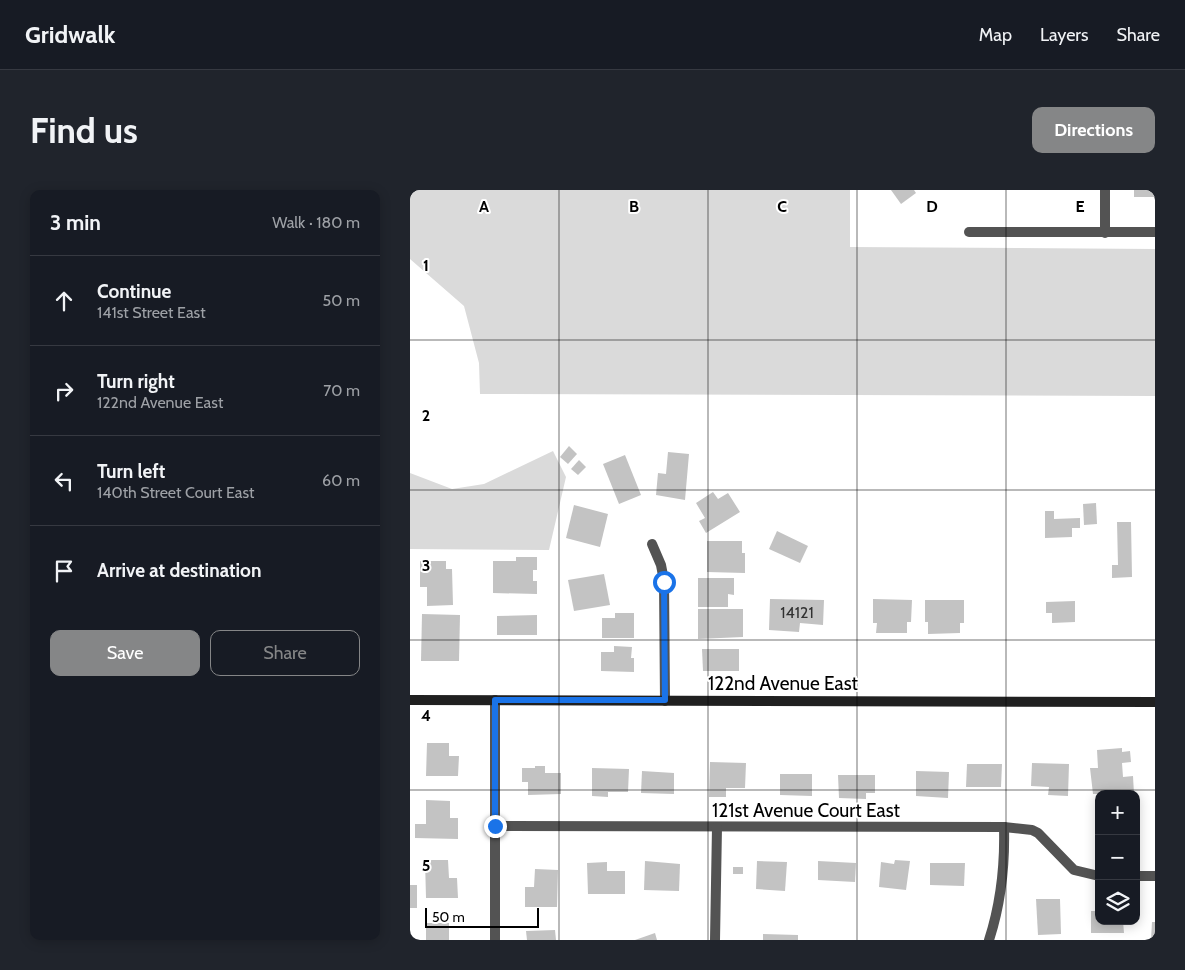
<!DOCTYPE html>
<html lang="en">
<head>
<meta charset="utf-8">
<style>
	:root { --surface:#171b24; --page:#20242c; --text:#f1f3f6; --muted:#9ea1a6; --line:#363941; --accent:#858687 }
	body { margin:0; font-family:Cabin,sans-serif; background:var(--page); color:var(--text) }
	.controls { position:absolute; right:15px; bottom:15px; display:grid; overflow:hidden; border-radius:10px; box-shadow:0 2px 12px #0003 }
	.controls button { width:45px; height:45px; display:grid; place-items:center; padding:0; border:0; border-bottom:1px solid var(--line); background:var(--surface); color:var(--text); font:25px sans-serif }
	.scale { position:absolute; left:15px; bottom:12px; width:114px; box-sizing:border-box; padding-left:5px; border:2px solid #000; border-top:0; font-size:14px; line-height:18px; white-space:nowrap; color:#000; -webkit-text-stroke:4px #fff; paint-order:stroke }
	.stop { position:absolute; width:15px; height:15px; margin:-11px; border:4px solid #1a73e8; border-radius:50%; background:#fff }
	.stop.end { background:#1a73e8; border-color:#fff; box-shadow:0 1px 5px #0008 }
	.list { margin:0; padding:0; list-style:none }
	h2 { display:flex; justify-content:space-between; align-items:center; height:65px; margin:0; padding:0 20px; font-size:21px }
	h2 small { font-size:16px; font-weight:400; color:var(--muted) }
	.list li { display:grid; grid-template-columns:32px 1fr auto; gap:15px; align-items:center; box-sizing:border-box; height:90px; padding:0 20px; border-top:1px solid var(--line) }
	.list b { display:block; font-size:19px; white-space:nowrap }
	.list p { margin:0; font-size:16px; white-space:nowrap; color:var(--muted) }
	.list em { font-size:16px; font-style:normal; color:var(--muted) }
	.actions { display:flex; gap:10px; padding:15px 20px }
	.actions a { flex:1; padding:11px 0; border:1px solid var(--accent); border-radius:10px; text-align:center; font-size:18px; color:var(--accent) }
	.actions .main { background:var(--accent); color:#fff }
	.icon { flex:none; width:28px; height:28px; fill:none; stroke:currentColor; stroke-width:2; stroke-linecap:round; stroke-linejoin:round }
	.map { position:relative; flex:none; width:745px; height:750px; overflow:hidden; border-radius:10px }
	header { display:flex; align-items:center; gap:30px; box-sizing:border-box; height:70px; padding:0 25px; background:var(--surface); border-bottom:1px solid var(--line) }
	header strong { font-size:24px }
	nav { display:flex; gap:28px; margin-inline-start:auto; font-size:18px }
	.intro { display:flex; align-items:center; justify-content:space-between; box-sizing:border-box; height:120px; padding:0 30px }
	h1 { margin:0; font-size:35px }
	.button { padding:12px 22px; border-radius:10px; background:var(--accent); color:#fff; font-size:18px; font-weight:700 }
	main { display:flex; gap:30px; padding:0 30px }
	aside { flex:1; background:var(--surface); border-radius:10px; box-shadow:0 2px 12px #0003 }
	.map>svg:first-child { display:block }
</style>
</head>
<body>
<header>
<strong>Gridwalk</strong>
<nav><a>Map</a><a>Layers</a><a>Share</a></nav>
</header>
<div class="intro"><h1>Find us</h1><a class="button">Directions</a></div>
<main>
<aside>
<h2>3 min<small>Walk · 180 m</small></h2>
<ul class="list">
<li><svg class="icon" aria-label="ahead" viewBox="0 0 24 24"><path d="M12 20V5M6 11l6-6 6 6"/></svg><div><b>Continue</b><p>141st Street East</p></div><em>50 m</em></li>
<li><svg class="icon" aria-label="right" viewBox="0 0 24 24"><path d="M7 20v-9h11M14 6l5 5-5 5"/></svg><div><b>Turn right</b><p>122nd Avenue East</p></div><em>70 m</em></li>
<li><svg class="icon" aria-label="left" viewBox="0 0 24 24"><path d="M17 20v-9H6M10 6l-5 5 5 5"/></svg><div><b>Turn left</b><p>140th Street Court East</p></div><em>60 m</em></li>
<li><svg class="icon" aria-label="arrive" viewBox="0 0 24 24"><path d="M6 21V4h12l-3 4 3 4H6"/></svg><div><b>Arrive at destination</b></div></li>
</ul>
<div class="actions"><a class="main">Save</a><a>Share</a></div>
</aside>
<div class="map">
<svg width="745" height="750" viewBox="0 0 745 750">
	<rect width="100%" height="100%" fill="#fff"/>
	<g fill="#dadada">
		<polygon points="0,0 440,0 440,57 745,59 745,206 70,204 69,173 54,116 0,69"/>
		<polygon points="143,261 156,287 139,360 0,359 0,283 42,299 74,294"/>
	</g>
	<g fill="#c3c3c3">
		<polygon points="481,0 504,0 506,3 491,14"/>
		<rect x="724" y="0" width="21" height="7"/>
		<polygon points="159,256 167,264 158,274 150,267"/>
		<polygon points="258,262 279,264 275,310 246,305 248,283 256,284"/>
		<polygon points="215,265 231,305 209,314 193,274"/>
		<polygon points="169,270 176,277 168,285 161,279"/>
		<polygon points="303,302 308,309 318,303 330,322 296,343 289,331 295,328 286,313"/>
		<polygon points="686,313 687,334 674,335 673,314"/>
		<polygon points="164,315 198,324 190,357 156,348"/>
		<polygon points="635,321 644,321 644,329 670,328 670,338 662,338 662,347 635,348"/>
		<polygon points="707,332 721,332 722,387 702,388 702,375 708,375"/>
		<polygon points="367,341 398,356 390,373 359,359"/>
		<polygon points="297,351 332,351 332,363 335,363 335,383 297,382"/>
		<polygon points="106,367 127,367 127,380 123,380 123,391 127,391 127,404 83,403 83,371 106,371"/>
		<polygon points="10,371 36,371 36,379 42,379 43,415 17,416 17,397 10,397"/>
		<polygon points="194,384 200,415 164,421 158,390"/>
		<polygon points="288,388 324,388 324,405 318,404 318,417 288,417"/>
		<polygon points="360,409 414,410 413,435 390,433 389,442 359,440"/>
		<polygon points="463,409 502,410 501,432 497,432 497,443 466,443 467,433 463,433"/>
		<polygon points="515,410 554,410 554,433 550,433 550,443 518,444 518,432 515,432"/>
		<polygon points="665,411 665,432 642,433 642,423 636,423 636,412"/>
		<polygon points="288,419 333,419 333,447 288,449"/>
		<polygon points="205,423 224,423 224,448 192,448 192,428 205,428"/>
		<polygon points="12,424 50,425 49,471 11,471"/>
		<polygon points="127,425 127,445 87,445 87,426"/>
		<polygon points="204,456 222,457 221,468 224,468 224,482 191,481 191,462 204,462"/>
		<polygon points="292,459 329,459 329,481 293,481"/>
		<polygon points="17,553 39,553 39,566 49,566 48,586 16,586"/>
		<polygon points="712,558 712,562 720,561 721,572 712,573 713,587 723,586 724,604 683,604 680,578 688,578 687,560"/>
		<polygon points="300,572 336,573 335,598 316,598 316,607 299,607"/>
		<polygon points="622,573 659,574 658,606 638,605 639,597 621,596"/>
		<polygon points="557,574 592,574 591,597 556,597"/>
		<polygon points="125,576 135,576 135,583 151,583 151,604 118,605 118,592 112,592 112,578 125,578"/>
		<polygon points="182,578 219,579 218,602 198,602 198,607 182,606"/>
		<polygon points="232,581 264,583 264,604 231,603"/>
		<polygon points="506,581 539,582 538,608 506,606"/>
		<polygon points="370,584 402,584 402,606 370,605"/>
		<polygon points="428,585 465,585 465,603 456,603 456,609 429,608"/>
		<polygon points="16,610 40,611 40,628 48,628 48,649 5,648 5,634 16,634"/>
		<polygon points="15,670 38,670 39,688 47,688 48,708 16,708"/>
		<polygon points="485,670 500,671 496,700 469,697 471,672 484,674"/>
		<polygon points="235,671 270,674 269,701 234,700"/>
		<polygon points="347,671 377,672 375,701 346,699"/>
		<polygon points="408,671 446,673 445,692 408,690"/>
		<polygon points="197,672 197,681 215,681 215,704 178,704 177,673"/>
		<polygon points="520,673 555,673 554,696 520,695"/>
		<rect x="323" y="677" width="10" height="7"/>
		<polygon points="125,679 148,680 147,717 115,717 115,697 124,697"/>
		<rect x="0" y="695" width="7" height="23"/>
		<polygon points="626,709 650,709 651,744 628,745"/>
		<polygon points="681,721 689,721 689,731 713,731 714,743 681,743"/>
		<polygon points="742,732 745,732 745,750 741,750"/>
		<rect x="16" y="733" width="23" height="17"/>
		<polygon points="145,740 146,750 117,750 116,741"/>
		<polygon points="245,743 247,750 225,750"/>
		<polygon points="353,744 388,745 388,750 353,750"/>
	</g>
	<g fill="none" stroke-linecap="round" stroke-linejoin="round">
		<g stroke="#535353" stroke-width="10">
			<polyline points="559,42 745,42"/>
			<polyline points="695,43 695,0"/>
			<polyline points="242,354 251,375 254,391 255,511"/>
			<polyline points="85,636 594,637 622,640 628,643 664,680 689,686"/>
			<polyline points="726,686 745,686"/>
			<polyline points="85,750 85,510"/>
			<polyline points="305,750 307,637"/>
			<path d="M579,750c12,-37 16,-75 15,-113"/>
		</g>
		<polyline stroke="#202020" stroke-width="10" points="0,510 745,512"/>
	</g>
	<g fill="none" stroke-linecap="round" stroke-linejoin="round">
		<polyline stroke="#1a73e8" stroke-width="6" points="85,636 85,510 255,510 254,392"/>
	</g>
	<path fill="none" stroke="#000" stroke-width="1" stroke-opacity="0.55" d="M149,0v750M298,0v750M447,0v750M596,0v750M0,150h745M0,300h745M0,450h745M0,600h745"/>
	<g text-anchor="middle" dominant-baseline="central" stroke-width="4" stroke-linejoin="round" paint-order="stroke">
		<g font-size="16" fill="#313131">
			<text x="387" y="422">14121</text>
		</g>
		<g font-size="19" fill="#000" stroke="#fff">
			<text x="373" y="493">122nd Avenue East</text>
			<text x="396" y="620">121st Avenue Court East</text>
		</g>
	</g>
	<g font-size="16" text-anchor="middle" font-weight="bold" fill="#000" stroke="#fff" stroke-width="4" stroke-linejoin="round" paint-order="stroke">
		<text x="74" y="22">A</text>
		<text x="224" y="22">B</text>
		<text x="372" y="22">C</text>
		<text x="522" y="22">D</text>
		<text x="670" y="22">E</text>
		<text x="16" y="81">1</text>
		<text x="16" y="231">2</text>
		<text x="16" y="381">3</text>
		<text x="16" y="531">4</text>
		<text x="16" y="681">5</text>
	</g>
</svg>
<div class="controls">
<button>+</button>
<button>−</button>
<button><svg class="icon" aria-label="layers" viewBox="0 0 24 24"><path d="M12 4l9 5-9 5-9-5zM3 14l9 5 9-5"/></svg></button>
</div>
<div class="scale">50 m</div>
<div class="stop" style="left:254px;top:392px"></div>
<div class="stop end" style="left:85px;top:636px"></div>
</div>
</main>
</body>
</html>
